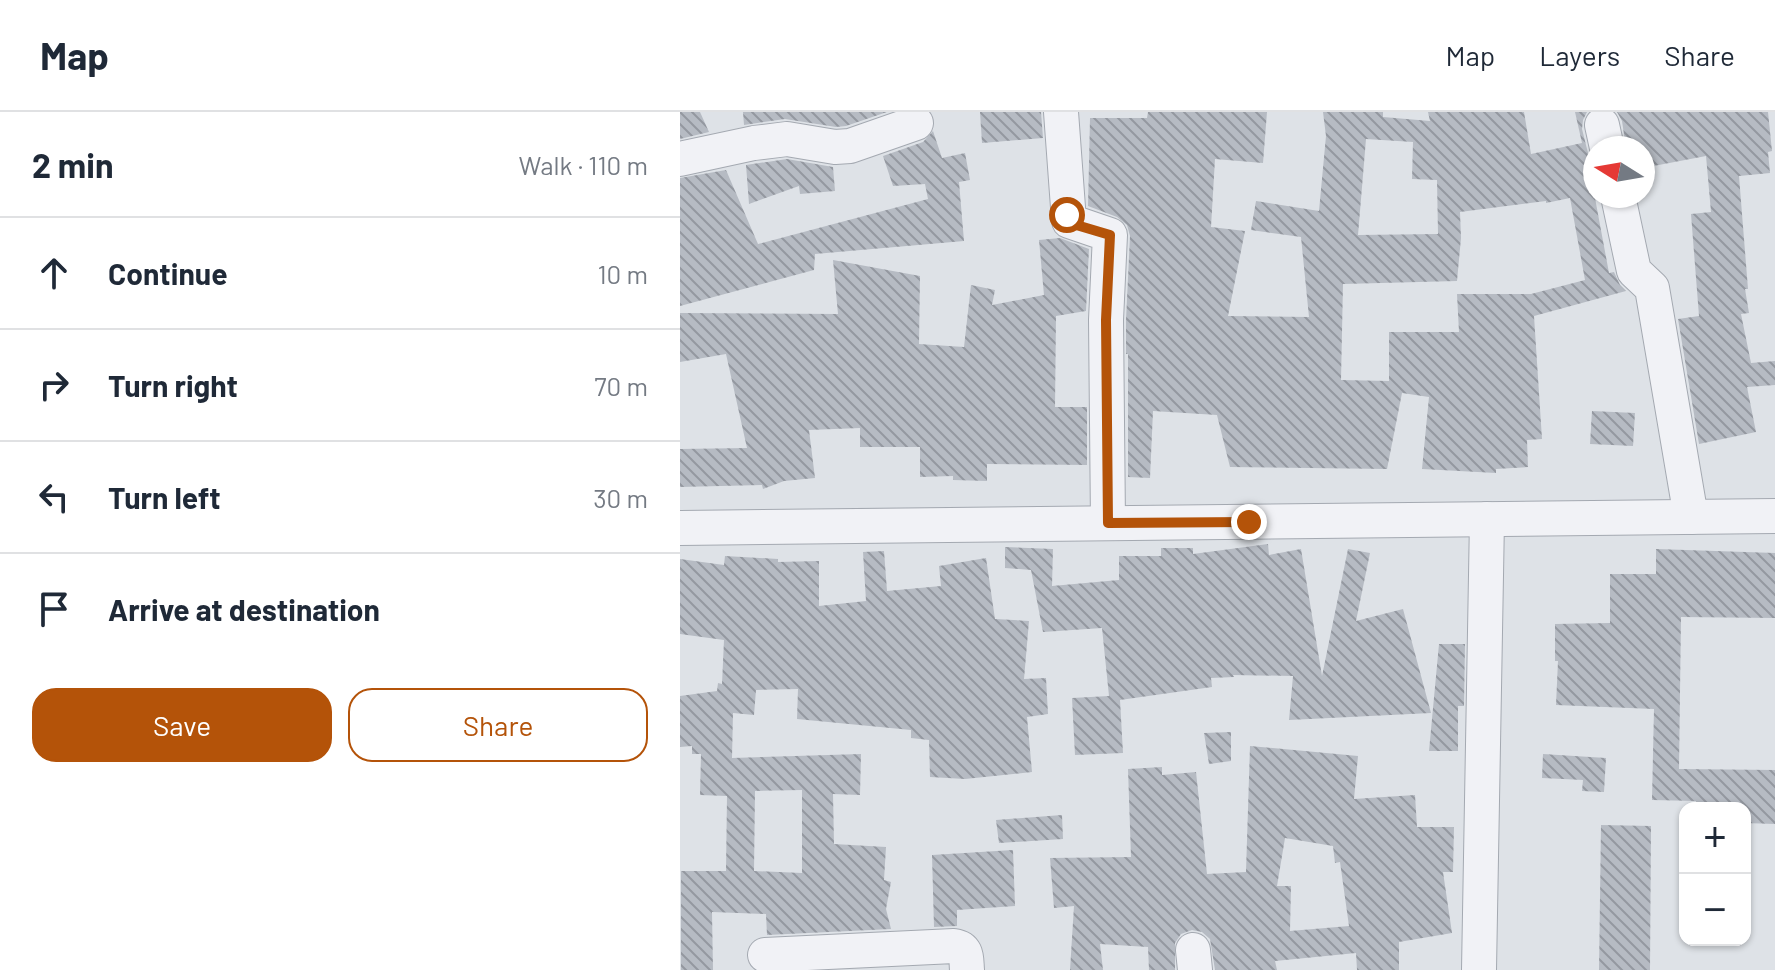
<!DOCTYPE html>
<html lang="en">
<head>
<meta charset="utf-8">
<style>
	:root { --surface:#fff; --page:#f6f6f7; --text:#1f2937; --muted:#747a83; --line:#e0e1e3; --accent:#b45309 }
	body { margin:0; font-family:Barlow,sans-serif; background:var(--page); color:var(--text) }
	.controls { position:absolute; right:24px; bottom:24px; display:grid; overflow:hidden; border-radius:16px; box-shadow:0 2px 6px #0004 }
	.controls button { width:72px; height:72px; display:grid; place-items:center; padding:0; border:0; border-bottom:2px solid var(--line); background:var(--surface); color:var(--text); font:40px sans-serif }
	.compass { position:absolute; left:903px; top:24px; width:72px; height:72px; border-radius:50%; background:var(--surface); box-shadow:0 2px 6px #0004; rotate:281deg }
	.stop { position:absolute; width:24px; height:24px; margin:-18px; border:6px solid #b45309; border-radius:50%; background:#fff }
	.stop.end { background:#b45309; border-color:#fff; box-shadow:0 2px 8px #0008 }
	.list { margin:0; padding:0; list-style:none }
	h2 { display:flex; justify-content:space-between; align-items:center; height:104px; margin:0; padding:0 32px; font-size:34px }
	h2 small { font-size:26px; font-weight:400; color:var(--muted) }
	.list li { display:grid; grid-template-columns:52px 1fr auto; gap:24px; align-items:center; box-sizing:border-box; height:112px; padding:0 32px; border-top:2px solid var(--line) }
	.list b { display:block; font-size:30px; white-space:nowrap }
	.list em { font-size:26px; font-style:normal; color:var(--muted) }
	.actions { display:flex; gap:16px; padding:24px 32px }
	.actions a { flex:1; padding:18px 0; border:2px solid var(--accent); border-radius:24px; text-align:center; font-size:28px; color:var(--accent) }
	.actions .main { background:var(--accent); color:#fff }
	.icon { flex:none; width:44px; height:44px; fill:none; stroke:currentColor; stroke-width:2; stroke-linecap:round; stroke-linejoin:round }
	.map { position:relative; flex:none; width:1095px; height:858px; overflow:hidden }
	header { display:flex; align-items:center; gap:48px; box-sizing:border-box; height:112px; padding:0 40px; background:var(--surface); border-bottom:2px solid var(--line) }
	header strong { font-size:38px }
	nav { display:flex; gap:44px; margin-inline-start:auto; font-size:28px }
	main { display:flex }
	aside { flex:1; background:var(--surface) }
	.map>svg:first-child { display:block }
</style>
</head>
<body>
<header>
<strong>Map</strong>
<nav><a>Map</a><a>Layers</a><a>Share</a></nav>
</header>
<main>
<aside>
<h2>2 min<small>Walk · 110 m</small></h2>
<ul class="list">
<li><svg class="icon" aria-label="ahead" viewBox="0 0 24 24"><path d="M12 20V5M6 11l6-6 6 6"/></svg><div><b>Continue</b></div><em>10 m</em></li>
<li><svg class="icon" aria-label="right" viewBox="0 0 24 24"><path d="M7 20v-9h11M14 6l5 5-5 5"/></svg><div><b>Turn right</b></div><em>70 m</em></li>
<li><svg class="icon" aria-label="left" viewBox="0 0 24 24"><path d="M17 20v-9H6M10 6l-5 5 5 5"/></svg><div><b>Turn left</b></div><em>30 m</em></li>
<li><svg class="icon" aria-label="arrive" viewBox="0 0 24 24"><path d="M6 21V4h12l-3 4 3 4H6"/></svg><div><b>Arrive at destination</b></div></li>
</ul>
<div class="actions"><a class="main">Save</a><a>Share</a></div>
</aside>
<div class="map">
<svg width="1095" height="858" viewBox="0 0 1095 858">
	<defs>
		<pattern id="building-back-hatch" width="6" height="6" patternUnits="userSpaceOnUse" patternTransform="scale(2)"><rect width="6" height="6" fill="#b6bbc3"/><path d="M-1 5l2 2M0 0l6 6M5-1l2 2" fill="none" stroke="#9498a0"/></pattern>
	</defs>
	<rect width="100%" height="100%" fill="#dee2e7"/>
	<g fill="url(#building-back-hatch)" fill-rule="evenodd">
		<polygon points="0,0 20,0 29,20 0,27"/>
		<polygon points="63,0 207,0 166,14 156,15 105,7 64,13"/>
		<polygon points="300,0 361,0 363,26 302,31"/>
		<path d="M468,0h119l-4,51 -48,-4 -4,68 34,4 -17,85 81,1 -8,-80 -50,-7 5,-29 63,10 7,-75 -3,-24h60v5l47,4 -2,-9h96l7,42 51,-11 -7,-31h12l-4,8 -1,9 6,24 7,10v35l14,75 5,-1 6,13 6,6 -92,25 8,123 -15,1 1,27 -32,2v4l-74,-4 7,-72 -27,-4 -15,76 -157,-2 -13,-52 -64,-4 -3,67 -22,-1v-123h-2v-34l4,-84 -3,-11 -10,-8 -29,-11 2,-88h57zM686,27l47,3 -1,37 25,1 1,54 -80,1zM890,86l15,82 -54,14h-74l2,38h-70v49l-48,-1 2,-96 114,-3 4,-43 -1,-26 86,-11v2z"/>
		<polygon points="937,0 1088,0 1092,39 1088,40 1090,61 1059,64 1068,177 1065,177 1069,201 1061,202 1071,251 1095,249 1095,273 1067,275 1076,320 1019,332 998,207 1019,204 1011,102 1031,100 1026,44 963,56 963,36 946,36 942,9"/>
		<polygon points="253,19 262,46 285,41 290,68 279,70 284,129 135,142 134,158 0,194 0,66 46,58 78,132 248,87 245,72 213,74 203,44 243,30"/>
		<polygon points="107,47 153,55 155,79 120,82 119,74 69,92 66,53"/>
		<polygon points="380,126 409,137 406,199 376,204 375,295 407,295 407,353 307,352 307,369 273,368 273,364 240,365 240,335 180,335 180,316 129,318 135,366 104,369 83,377 82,373 0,375 0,337 67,336 46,242 0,250 0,201 158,202 153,148 240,164 239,232 284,235 291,173 315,178 312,193 364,183 359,128"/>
		<polygon points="912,299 955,301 953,334 910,332"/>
		<polygon points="588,432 589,443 621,437 642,564 668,437 690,441 676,509 723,497 751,601 609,608 613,564 553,563 554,565 531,566 532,575 440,588 443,641 395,643 392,586 429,584 422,516 363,520 351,458 325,456 325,435 373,437 372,474 439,468 439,444 481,444 481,436 513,436 513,442"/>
		<polygon points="976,437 1095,441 1095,506 1001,505 999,657 1095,658 1095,712 1065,711 1065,696 1016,696 1016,689 972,688 974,597 876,593 878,549 875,549 875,512 930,511 930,462 976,462"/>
		<path d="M204,439l3,40 54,-5 -2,-20 47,-8 9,61 34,2 -5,58 22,-1 2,36 -21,3 5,55 -67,7 -35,-2 -1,-37 -18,-2v-8l-114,-11 1,-30 -42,1 -2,25 -21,-2 -1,45 129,-4 -1,41 -27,-1 1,50 52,3 -2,33 7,2 -5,27 5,20 -124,6 -1,-21 -54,-2 1,58h-32v-99h45l1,-75 -27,-1 1,-41h-9v-8l-12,1v-51l37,-5 1,-8 4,1 2,-44 -44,-6v-75l44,6 1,-9 53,3v3l41,-1v45l47,-5 -3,-49zM122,678v83l-48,-2 1,-80z"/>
		<polygon points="759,532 785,532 784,594 778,594 778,639 749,639"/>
		<polygon points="551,620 551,649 529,652 524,621"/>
		<path d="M570,634l108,10 -4,43 61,-4 2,32h37l-1,45h-10l9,61 -53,9v28h-42l-1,-17 -81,8 2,9h-62l-5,-31 -8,-7 -10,-2 -11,4 -6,9v27h-26l-1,-23 -48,-3 3,26h-33l4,-64 -20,2 -4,-50 81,-1 -3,-88 34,-2v8l34,-3 11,102 39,-2zM605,726l48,8 2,17 5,-1 9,64 -59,5 1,-45h-14z"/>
		<polygon points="863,642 926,646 924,680 902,679 903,668 862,666"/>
		<polygon points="382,703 383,727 319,731 316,708"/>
		<polygon points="921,713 971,714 970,858 919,858"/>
		<polygon points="333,738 335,794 277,798 277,814 254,815 252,743"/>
	</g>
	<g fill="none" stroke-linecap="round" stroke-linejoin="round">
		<g stroke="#a4a9b1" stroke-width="36">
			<g id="minor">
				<polyline points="381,0 389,109 430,123 426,208 428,411"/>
				<polyline points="922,13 927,36"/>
				<polyline points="0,47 74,31 107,27 155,35 170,34 236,11"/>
				<polyline points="938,84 954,159 972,176 1011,405"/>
				<polyline points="0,416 1095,404"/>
				<polyline points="513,838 515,858"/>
				<path d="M85,843l189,-9c14,2 12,12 13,24"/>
				<polyline points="799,858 807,407"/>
			</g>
		</g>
		<use href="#minor" stroke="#f1f2f6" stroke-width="34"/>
	</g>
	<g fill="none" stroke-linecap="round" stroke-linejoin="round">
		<polyline stroke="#b45309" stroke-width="10" points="387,103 393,112 430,123 426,208 428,411 569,410"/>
	</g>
</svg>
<div class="controls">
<button>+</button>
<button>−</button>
</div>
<svg class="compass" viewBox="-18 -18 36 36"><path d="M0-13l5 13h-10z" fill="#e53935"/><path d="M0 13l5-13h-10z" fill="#747a83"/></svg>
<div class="stop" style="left:387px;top:103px"></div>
<div class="stop end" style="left:569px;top:410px"></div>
</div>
</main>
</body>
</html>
